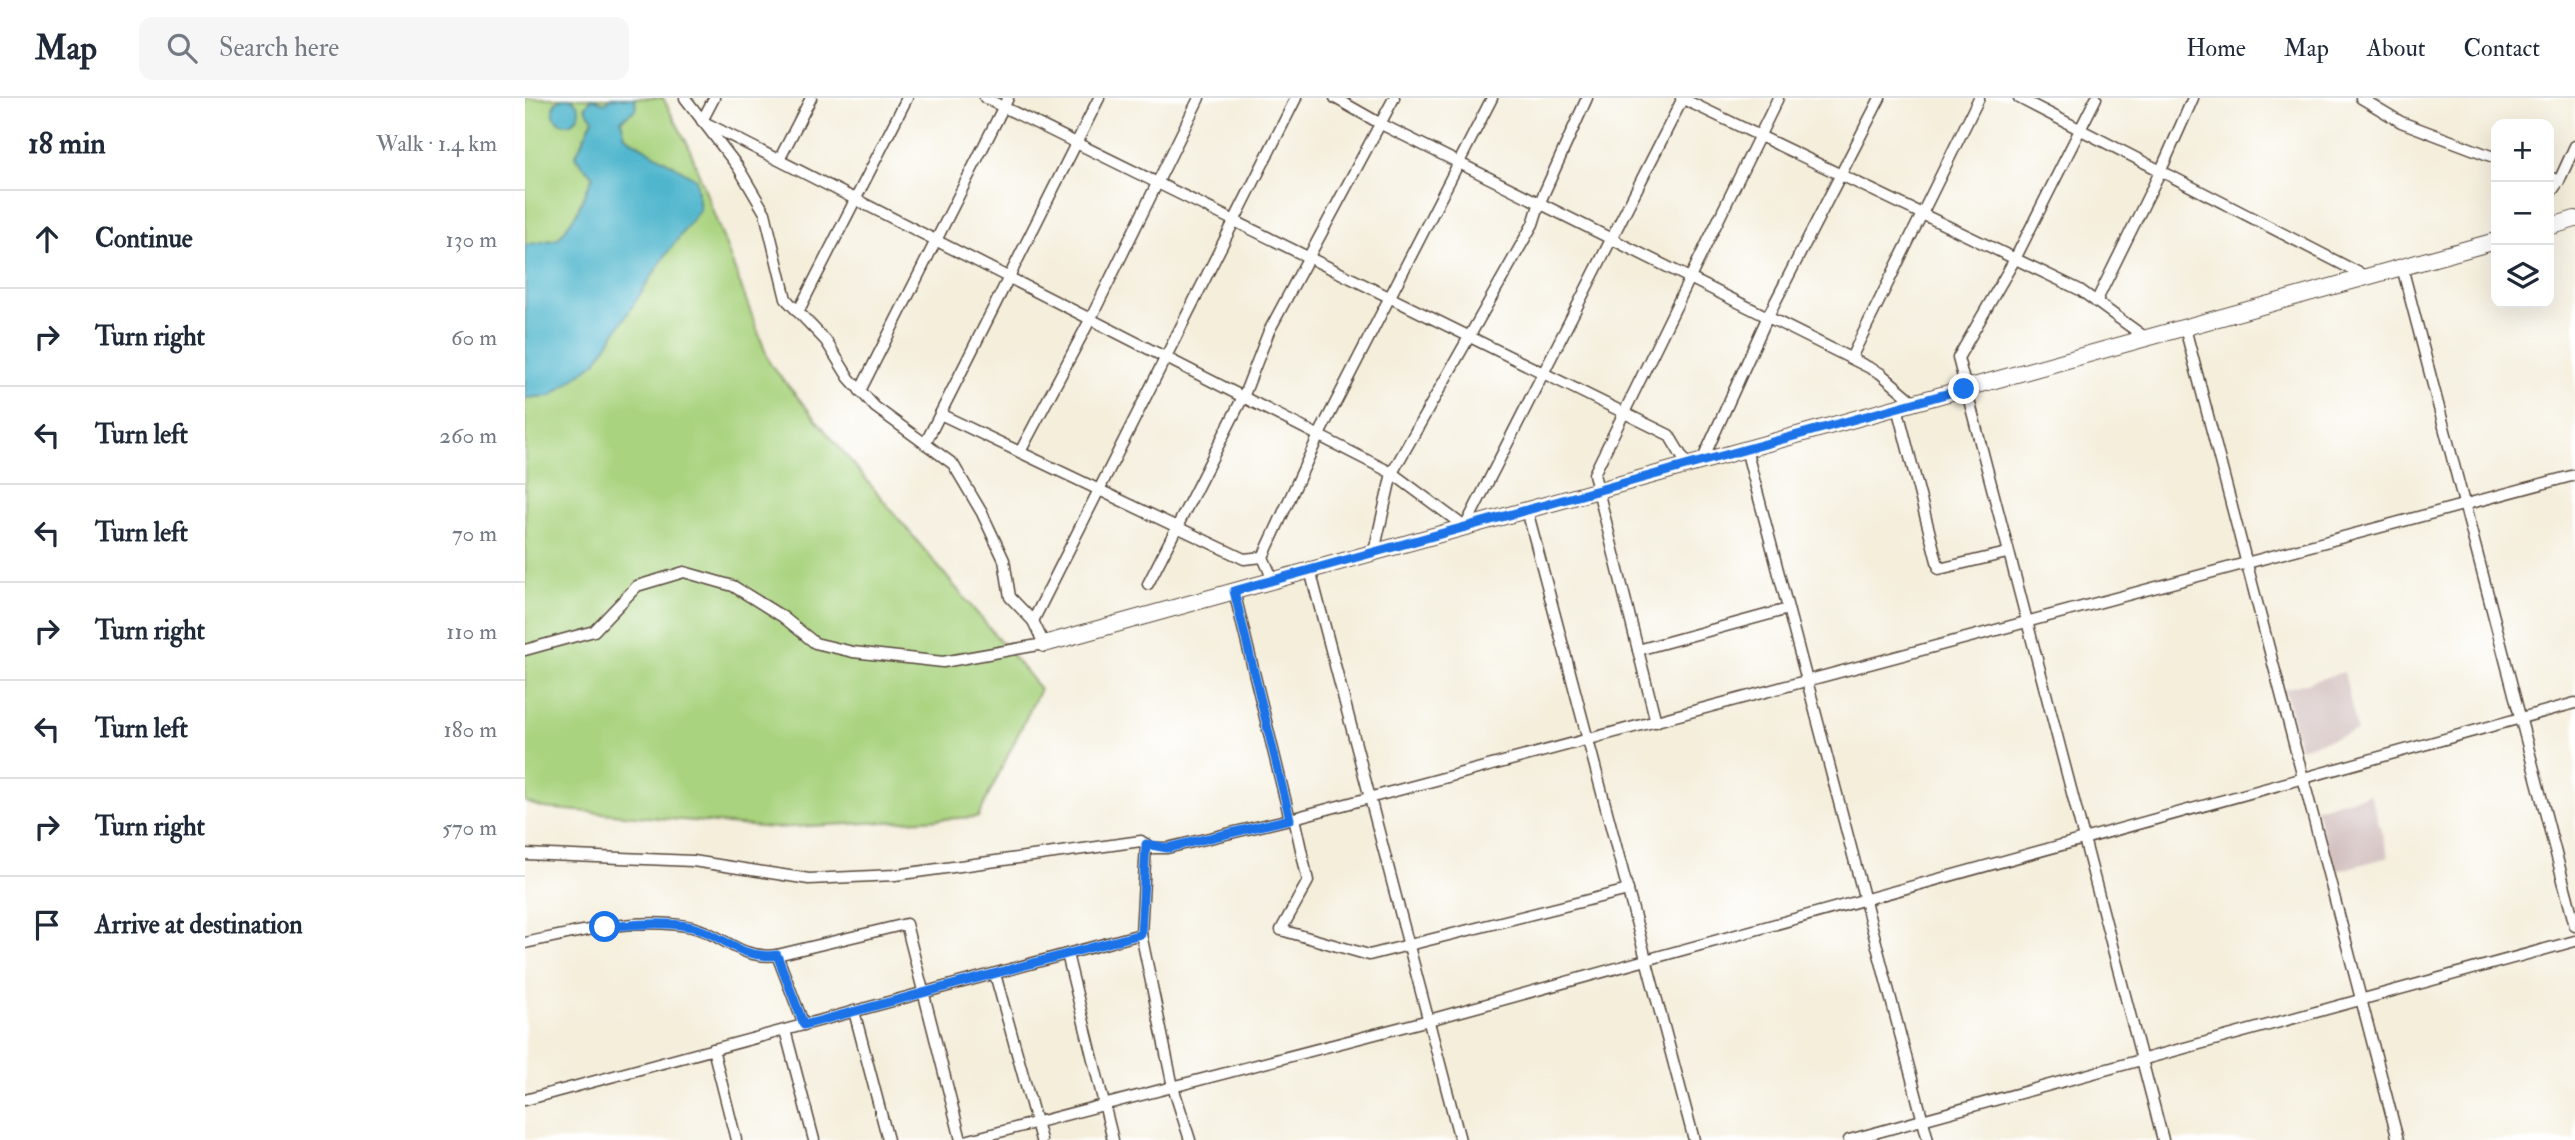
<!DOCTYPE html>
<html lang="en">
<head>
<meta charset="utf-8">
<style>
	:root { --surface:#fff; --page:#f6f6f7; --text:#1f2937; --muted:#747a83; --line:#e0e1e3 }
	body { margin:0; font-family:"IM FELL Double Pica",serif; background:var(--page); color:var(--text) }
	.controls { position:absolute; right:21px; top:21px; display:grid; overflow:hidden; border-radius:14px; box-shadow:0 7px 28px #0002 }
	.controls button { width:63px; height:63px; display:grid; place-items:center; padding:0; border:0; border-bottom:2px solid var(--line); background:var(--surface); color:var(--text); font:35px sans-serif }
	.stop { position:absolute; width:21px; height:21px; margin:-16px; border:5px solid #1a73e8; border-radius:50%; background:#fff }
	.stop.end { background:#1a73e8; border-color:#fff; box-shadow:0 2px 7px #0008 }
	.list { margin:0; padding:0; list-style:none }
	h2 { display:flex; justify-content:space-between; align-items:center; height:91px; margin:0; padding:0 28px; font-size:30px }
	h2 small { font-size:23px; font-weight:400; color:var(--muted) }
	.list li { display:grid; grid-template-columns:46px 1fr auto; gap:21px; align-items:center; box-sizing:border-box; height:98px; padding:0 28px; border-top:2px solid var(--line) }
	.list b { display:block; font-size:26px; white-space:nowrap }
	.list em { font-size:23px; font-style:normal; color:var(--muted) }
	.icon { flex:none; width:38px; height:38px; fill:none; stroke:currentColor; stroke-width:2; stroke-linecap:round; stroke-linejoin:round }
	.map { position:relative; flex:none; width:2050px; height:1042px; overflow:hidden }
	header { display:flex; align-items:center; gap:42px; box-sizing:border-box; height:98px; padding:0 35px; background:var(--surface); border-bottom:2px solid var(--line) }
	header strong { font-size:33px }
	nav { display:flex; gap:38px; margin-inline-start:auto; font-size:24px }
	.search { width:490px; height:63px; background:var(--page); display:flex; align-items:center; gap:18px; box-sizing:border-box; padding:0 24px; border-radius:14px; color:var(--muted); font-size:26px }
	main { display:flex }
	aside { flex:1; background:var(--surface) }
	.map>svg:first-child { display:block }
</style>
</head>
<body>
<header>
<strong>Map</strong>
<div class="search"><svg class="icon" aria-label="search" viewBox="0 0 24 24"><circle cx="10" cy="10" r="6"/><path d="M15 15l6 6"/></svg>Search here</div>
<nav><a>Home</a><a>Map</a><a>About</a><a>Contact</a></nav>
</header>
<main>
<aside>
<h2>18 min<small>Walk · 1.4 km</small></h2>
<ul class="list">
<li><svg class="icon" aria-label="ahead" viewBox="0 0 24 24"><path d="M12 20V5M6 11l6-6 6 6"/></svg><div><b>Continue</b></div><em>130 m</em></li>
<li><svg class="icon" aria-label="right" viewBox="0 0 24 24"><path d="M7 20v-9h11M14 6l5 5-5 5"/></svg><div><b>Turn right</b></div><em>60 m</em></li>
<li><svg class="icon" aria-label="left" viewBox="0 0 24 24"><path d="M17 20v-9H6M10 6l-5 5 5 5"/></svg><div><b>Turn left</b></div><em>260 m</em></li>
<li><svg class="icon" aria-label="left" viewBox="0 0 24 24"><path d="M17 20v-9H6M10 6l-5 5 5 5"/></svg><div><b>Turn left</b></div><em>70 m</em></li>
<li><svg class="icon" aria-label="right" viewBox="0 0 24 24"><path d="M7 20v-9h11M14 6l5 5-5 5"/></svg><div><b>Turn right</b></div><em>110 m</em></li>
<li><svg class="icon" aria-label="left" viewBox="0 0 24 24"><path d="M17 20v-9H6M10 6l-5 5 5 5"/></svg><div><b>Turn left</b></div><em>180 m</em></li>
<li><svg class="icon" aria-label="right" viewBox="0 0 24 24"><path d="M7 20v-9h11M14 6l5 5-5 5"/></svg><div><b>Turn right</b></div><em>570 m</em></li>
<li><svg class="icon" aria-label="arrive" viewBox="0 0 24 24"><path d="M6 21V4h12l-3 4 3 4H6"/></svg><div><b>Arrive at destination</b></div></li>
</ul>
</aside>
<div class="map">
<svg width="2050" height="1042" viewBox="0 0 2050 1042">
	<rect width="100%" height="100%" fill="#fff"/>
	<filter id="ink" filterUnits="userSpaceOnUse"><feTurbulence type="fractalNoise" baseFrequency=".0143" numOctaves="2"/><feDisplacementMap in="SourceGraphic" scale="14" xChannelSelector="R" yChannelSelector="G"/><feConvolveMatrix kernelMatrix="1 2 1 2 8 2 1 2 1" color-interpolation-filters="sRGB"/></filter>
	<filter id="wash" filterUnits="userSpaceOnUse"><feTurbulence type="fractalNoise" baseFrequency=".00686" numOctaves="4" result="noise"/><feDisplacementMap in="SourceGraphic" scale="28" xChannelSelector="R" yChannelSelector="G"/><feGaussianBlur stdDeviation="1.57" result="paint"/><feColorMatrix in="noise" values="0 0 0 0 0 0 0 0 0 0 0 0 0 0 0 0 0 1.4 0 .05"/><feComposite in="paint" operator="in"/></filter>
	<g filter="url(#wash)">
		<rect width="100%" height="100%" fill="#f4eedb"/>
		<g fill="#d1bfbe">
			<polygon points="1819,574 1832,633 1775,650 1760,591"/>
			<polygon points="1845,696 1864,759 1808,774 1791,710"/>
		</g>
		<polygon fill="#a9d37e" stroke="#727e4e" stroke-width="2" points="0,0 138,0 164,49 245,266 515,591 453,719 248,730 19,710 0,704"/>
		<g fill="#4eb5cc" stroke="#447075" stroke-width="2">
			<circle cx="41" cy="13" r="13"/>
			<polygon points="67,0 80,5 86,0 110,0 111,11 96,22 100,38 171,81 175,111 138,161 71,264 26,298 0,300 0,147 33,141 51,116 68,78 50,59 68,21 60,10"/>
		</g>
	</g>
	<g filter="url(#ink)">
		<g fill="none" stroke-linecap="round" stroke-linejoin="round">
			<g stroke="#57473a" stroke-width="13">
				<g id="street">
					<polyline points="189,0 177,23 867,375 940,429 1158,0"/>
					<polyline points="460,0 1144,337 1162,367"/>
					<polyline points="810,0 856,26 1355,275 1389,304"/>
					<polyline points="1156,0 1555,192 1621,240"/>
					<polyline points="1494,0 1842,179"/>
					<polyline points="1571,0 1490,161 1433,260 1638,1042"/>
					<polyline points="1836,0 1876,24 1971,60"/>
					<polyline points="254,62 286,0"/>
					<polyline points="2024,79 2034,83 2024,97"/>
					<polyline points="2034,83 2050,48"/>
					<polyline points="1877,169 2050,828"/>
					<polyline points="1571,204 1636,72 1668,0"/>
					<polyline points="273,214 382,0"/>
					<polyline points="1660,230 1873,1042"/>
					<polyline points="1326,260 1454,0"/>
					<polyline points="335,293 483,0"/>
					<polyline points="1372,309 1414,471 1482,455"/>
					<polyline points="415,316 719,461 738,459"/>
					<polyline points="400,346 574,0"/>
					<polyline points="1221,351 1403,1042"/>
					<polyline points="495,354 566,220 674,0"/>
					<polyline points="1177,363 1243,218 1355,0"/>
					<polyline points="1002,412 1169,1042"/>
					<polyline points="849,454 867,375 1008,126 1015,104 1062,0"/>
					<polyline points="785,472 935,1042"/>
					<polyline points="748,482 738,459 794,337 967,0"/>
					<polyline points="623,486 719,297 744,233 869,0"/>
					<polyline points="709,493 765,721"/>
					<polyline points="508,523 771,0"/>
					<polyline points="0,552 69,533 112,488 159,474 208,488 258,519 290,545 328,554 418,564 519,546 508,523 485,499 479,462 457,415 428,366 350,309 324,280 301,243 261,201 240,115 213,69 160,0"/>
					<polyline points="1113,552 1263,511"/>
					<polyline points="1131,624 1069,376 1253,0"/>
					<polyline points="769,720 2050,377"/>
					<polyline points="621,746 616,836 648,989 665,1042"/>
					<polyline points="0,756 168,763 284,781 370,777 616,743 626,750 642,750 769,720 783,783 756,832 844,857 1103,792"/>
					<path d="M0,845c53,-11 112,-27 167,-16 33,8 47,33 85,28l27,70"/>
					<polyline points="542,856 588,1042"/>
					<polyline points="252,857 381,826 436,1042"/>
					<polyline points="470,876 516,1042"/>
					<polyline points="329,913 363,1042"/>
					<polyline points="260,932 289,1042"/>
					<polyline points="188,951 211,1042"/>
					<polyline points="0,1002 616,836"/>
					<polyline points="444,1042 904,922 2050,605"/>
					<polyline points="1324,1042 2050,843"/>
				</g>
			</g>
			<g stroke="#57473a" stroke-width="18">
				<g id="secondary">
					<polyline points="2024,129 2050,121"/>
					<polyline points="519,546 1971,143"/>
				</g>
			</g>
			<use href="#street" stroke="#fff" stroke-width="10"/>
			<use href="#secondary" stroke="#fff" stroke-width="16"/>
		</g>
	</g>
	<g fill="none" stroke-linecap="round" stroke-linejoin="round" filter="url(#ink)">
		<path stroke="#1a73e8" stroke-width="9" d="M80,829c29,-2 58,-6 87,0 33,8 47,33 85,28l27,70 337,-91 5,-90 21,4 123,-29 -56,-228 730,-202"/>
	</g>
</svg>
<div class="controls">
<button>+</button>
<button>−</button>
<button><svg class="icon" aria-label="layers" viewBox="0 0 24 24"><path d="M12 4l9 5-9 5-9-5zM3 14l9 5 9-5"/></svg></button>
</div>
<div class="stop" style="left:80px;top:829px"></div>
<div class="stop end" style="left:1439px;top:291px"></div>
</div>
</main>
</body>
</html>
